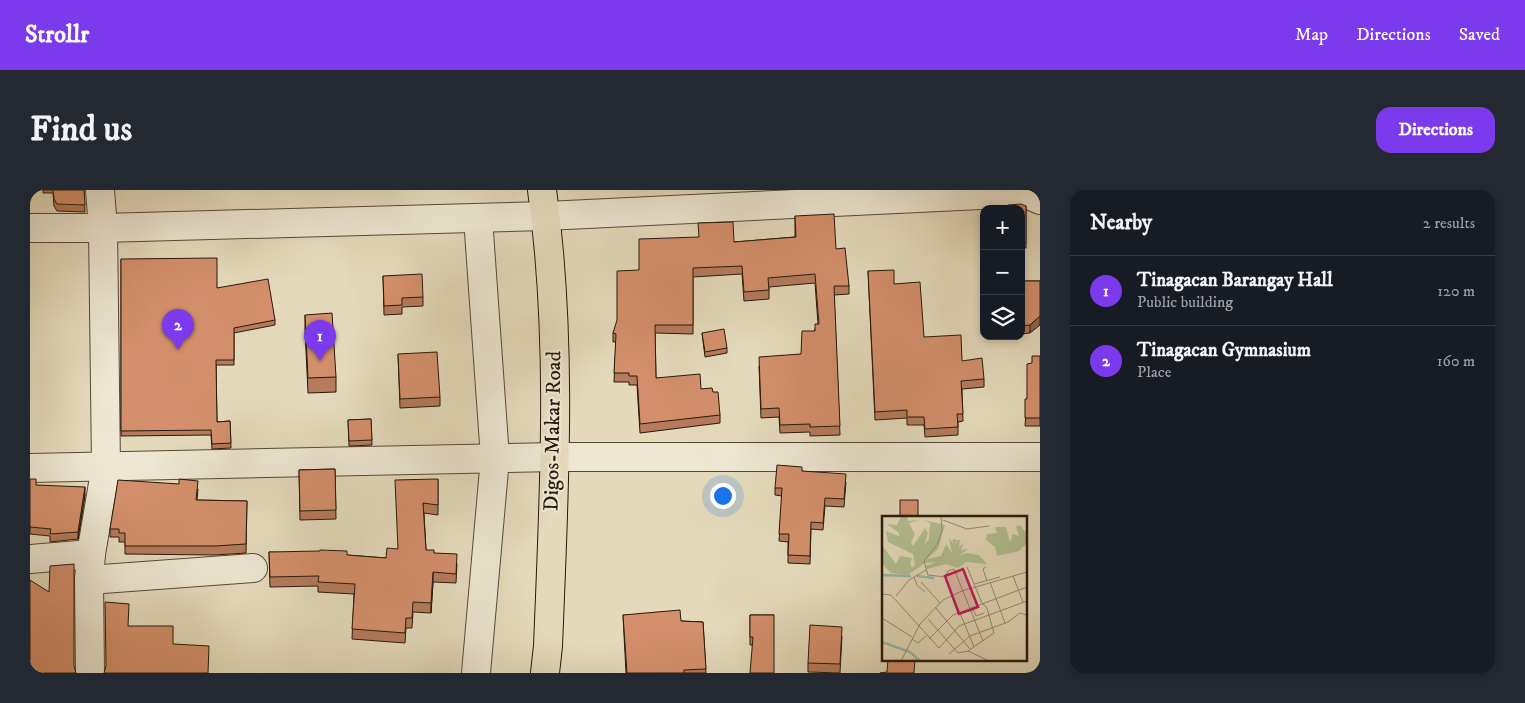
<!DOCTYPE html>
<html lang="en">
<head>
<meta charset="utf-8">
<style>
	:root { --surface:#171b24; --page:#242831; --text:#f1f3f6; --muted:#9ea1a6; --line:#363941; --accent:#7c3aed }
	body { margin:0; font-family:"IM FELL DW Pica",serif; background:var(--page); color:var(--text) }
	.controls { position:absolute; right:15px; top:15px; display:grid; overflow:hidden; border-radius:10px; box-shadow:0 2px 8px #0003 }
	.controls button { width:45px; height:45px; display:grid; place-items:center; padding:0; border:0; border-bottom:1px solid var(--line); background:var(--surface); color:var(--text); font:25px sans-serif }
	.you { position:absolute; left:692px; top:305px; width:18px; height:18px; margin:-12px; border:4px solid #fff; border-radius:50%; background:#1a73e8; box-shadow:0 0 0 8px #1a73e833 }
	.badge { display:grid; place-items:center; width:32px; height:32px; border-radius:50%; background:var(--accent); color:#fff; font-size:16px; font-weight:700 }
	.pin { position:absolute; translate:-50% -41px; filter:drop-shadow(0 1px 2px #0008) }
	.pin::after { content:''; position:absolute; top:26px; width:18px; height:15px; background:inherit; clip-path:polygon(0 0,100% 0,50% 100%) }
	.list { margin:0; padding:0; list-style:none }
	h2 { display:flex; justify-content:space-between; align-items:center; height:65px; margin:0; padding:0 20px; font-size:21px }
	h2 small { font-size:16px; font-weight:400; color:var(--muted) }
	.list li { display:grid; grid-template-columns:32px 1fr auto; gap:15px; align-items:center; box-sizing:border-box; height:70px; padding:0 20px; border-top:1px solid var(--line) }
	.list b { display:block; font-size:19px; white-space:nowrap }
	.list p { margin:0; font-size:16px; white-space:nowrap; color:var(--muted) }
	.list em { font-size:16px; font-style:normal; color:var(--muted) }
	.icon { flex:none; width:28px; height:28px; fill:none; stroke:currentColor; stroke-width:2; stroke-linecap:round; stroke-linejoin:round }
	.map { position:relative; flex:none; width:1010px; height:483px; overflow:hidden; border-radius:15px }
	header { display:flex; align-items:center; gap:30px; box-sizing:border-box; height:70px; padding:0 25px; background:var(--accent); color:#fff }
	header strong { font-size:24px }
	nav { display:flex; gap:28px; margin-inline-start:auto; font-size:18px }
	.intro { display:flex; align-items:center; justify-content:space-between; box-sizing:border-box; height:120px; padding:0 30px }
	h1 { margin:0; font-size:35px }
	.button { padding:12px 22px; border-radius:15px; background:var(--accent); color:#fff; font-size:18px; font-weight:700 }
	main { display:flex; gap:30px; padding:0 30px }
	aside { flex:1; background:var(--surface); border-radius:15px; box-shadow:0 2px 8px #0003 }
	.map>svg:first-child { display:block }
</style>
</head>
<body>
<header>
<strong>Strollr</strong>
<nav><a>Map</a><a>Directions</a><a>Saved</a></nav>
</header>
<div class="intro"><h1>Find us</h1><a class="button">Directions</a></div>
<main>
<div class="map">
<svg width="1010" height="483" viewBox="0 0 1010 483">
	<rect width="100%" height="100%" fill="#e4dabb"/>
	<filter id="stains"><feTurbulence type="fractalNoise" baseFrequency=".004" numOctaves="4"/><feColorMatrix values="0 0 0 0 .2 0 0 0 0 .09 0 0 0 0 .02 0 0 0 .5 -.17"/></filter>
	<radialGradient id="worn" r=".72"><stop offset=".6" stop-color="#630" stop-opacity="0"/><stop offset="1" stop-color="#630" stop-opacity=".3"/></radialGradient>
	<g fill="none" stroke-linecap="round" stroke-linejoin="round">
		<g stroke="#564938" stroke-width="30">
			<g id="minor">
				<polyline points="0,38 73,38 516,26 994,3 1010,10"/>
				<polyline points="0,278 525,267 1010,267"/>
				<polyline points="0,369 61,364"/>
				<polyline points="59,390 223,378"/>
				<polyline points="60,483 59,390 61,364 76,276 73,38 70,0"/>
				<polyline points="446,483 465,268 448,28"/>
			</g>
		</g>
		<g stroke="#27190d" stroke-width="30">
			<path id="trunk" d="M512,0c21,151 12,304 6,456l-3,27"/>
		</g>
		<use href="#minor" stroke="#ede7d3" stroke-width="28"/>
		<use href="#trunk" stroke="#e4dabb" stroke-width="28"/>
	</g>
	<g fill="#b57b5c" stroke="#27190d">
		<polygon points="13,0 54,0 55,22 27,21 24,16 23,3 13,3"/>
		<polygon points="996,16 996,58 991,58 991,19"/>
		<polygon points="765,26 806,59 819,96 819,104 804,105 810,245 780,246 780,242 750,243 749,227 731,228 729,176 771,164 788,134 785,93 739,97 739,109 714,111 712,84 663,87 663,144 625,143 626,188 683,202 690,225 690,233 610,243 607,195 599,195 599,192 584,192 586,152 583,152 583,143 609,80 704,52 765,47"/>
		<rect x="951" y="49" width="3" height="78"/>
		<polygon points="91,69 187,98 245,130 245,135 204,143 204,175 186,175 187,232 200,231 201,258 182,259 181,245 91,246"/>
		<polygon points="838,81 864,94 894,147 932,171 954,189 954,197 932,199 933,231 928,232 928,245 895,247 894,235 877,235 877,228 845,230"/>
		<polygon points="353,86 393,107 393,116 372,117 372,124 354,125"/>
		<polygon points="991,91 1010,91 1000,143 991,144"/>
		<polygon points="275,125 306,187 306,202 278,203 275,140"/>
		<polygon points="672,143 697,158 697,163 675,167"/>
		<polygon points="368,164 410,207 410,216 370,218"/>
		<polygon points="1010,166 1010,236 995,236 997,209 1002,173"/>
		<polygon points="341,229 342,255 319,256 318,230"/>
		<polygon points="305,279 306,329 270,330 269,280"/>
		<polygon points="772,281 816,292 814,317 795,316 793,340 781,339 780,374 758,373 758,352 749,351 752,306 745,305 745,298"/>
		<polygon points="0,289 6,295 55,305 48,349 20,352 20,346 0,344"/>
		<polygon points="408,289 408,325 394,323 396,360 404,363 427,374 426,393 403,392 401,423 383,422 382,438 376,438 375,453 322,449 324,404 288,402 288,396 240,397 239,362 317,365 356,368 368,359"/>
		<polygon points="168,299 167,310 217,311 216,363 185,365 95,364 95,352 89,352 89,347 80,347 80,339"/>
		<polygon points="593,425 651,431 673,432 676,483 596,483"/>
		<polygon points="720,425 744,425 722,455 720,455"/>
		<polygon points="812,446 810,483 778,482 778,473"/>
	</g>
	<g fill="#94644b" stroke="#27190d">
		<polygon points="1010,126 1010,135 1000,143 1000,135"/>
		<polygon points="55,297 55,305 48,349 48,342"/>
		<polygon points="403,382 403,392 401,423 401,413"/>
	</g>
	<g fill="#d38f6b" stroke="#27190d">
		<polygon points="23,0 54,0 55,15 27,14 24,9"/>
		<polygon points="991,14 996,16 996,53 991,53 991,19 978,19 978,15"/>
		<polygon points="804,24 806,59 815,58 819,96 804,96 810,236 780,237 780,234 750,235 749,218 731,219 729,167 771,164 772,141 785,141 785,134 789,134 785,84 738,88 739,100 714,102 712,76 663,78 663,135 625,135 626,188 670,184 671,199 682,198 683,202 688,202 690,225 610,234 607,186 599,186 599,183 584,183 586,144 583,143 587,130 587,81 609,80 609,49 669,47 668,33 703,32 704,52 766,47 765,26"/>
		<rect x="951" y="49" width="3" height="70"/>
		<polygon points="187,68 187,98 238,89 245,130 204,138 204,170 186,170 187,232 200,231 201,253 182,254 181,240 91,241 91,69"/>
		<polygon points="864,80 864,94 890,92 894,147 931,145 932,171 952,168 954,189 931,191 933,224 927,224 928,237 895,239 894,227 877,227 877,220 845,222 838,81"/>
		<polygon points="392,84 393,107 372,108 372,115 354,116 353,86"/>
		<polygon points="991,91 1010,91 1010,126 1000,135 991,136"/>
		<polygon points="302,123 306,187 278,188 275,125"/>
		<polygon points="694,139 697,158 675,162 672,143"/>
		<polygon points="407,162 410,207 370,209 368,164"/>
		<polygon points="1002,166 1010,166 1010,228 995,228 995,209 997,209 997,174 1002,173"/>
		<polygon points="341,229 342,250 319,251 318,230"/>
		<polygon points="747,275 772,277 772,281 816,284 814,309 795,308 793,333 781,332 780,366 758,365 759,344 749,344 752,298 745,298"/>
		<polygon points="305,279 306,320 270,321 269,280"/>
		<polygon points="0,289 6,289 6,295 55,297 48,342 20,344 21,339 0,337"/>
		<polygon points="149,289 168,291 166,310 217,311 216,354 185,356 95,356 95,343 89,343 89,339 80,339 88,290 149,294"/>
		<polygon points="408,289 408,315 393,313 396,360 404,360 404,363 427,364 426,384 403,382 401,413 383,412 382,428 376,428 375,443 322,439 325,394 288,392 289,386 240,387 239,362 290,361 290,360 317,361 317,365 356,368 357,358 368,359 365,290"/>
		<rect x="870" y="310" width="18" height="17"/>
		<polygon points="44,374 44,476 46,483 0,483 0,390 19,402 20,376"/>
		<polygon points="75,412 99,414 98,436 143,436 143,454 179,456 178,483 74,483 76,476"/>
		<polygon points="650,420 651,431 673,432 676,479 654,480 654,483 597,483 593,425"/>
		<polygon points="720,425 744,425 744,483 720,483 723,447 720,447"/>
		<polygon points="780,435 812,437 810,474 778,473"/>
		<polygon points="858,469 885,469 884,483 850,483 857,482"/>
	</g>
	<g text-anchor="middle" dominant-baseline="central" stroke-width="4.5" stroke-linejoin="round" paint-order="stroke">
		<g font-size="21" fill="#27190d" stroke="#ede7d3">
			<text transform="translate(523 241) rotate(-89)">Digos-Makar Road</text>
		</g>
	</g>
	<g transform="translate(852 326)">
		<rect width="145" height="145" fill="#e4dabb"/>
		<path d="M19,0h6l1,5 12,-1 -11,3 6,11 -4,8 2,4 12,-18 3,5 -4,12 5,-6 1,-16 -6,-3 21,5 -7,24 -11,10 14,-3 5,-12 6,9 -3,-15 5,7 -2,-5 4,-1 1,6v-5h3l-1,7 5,-5 -3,8 7,-1 -9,7 7,-3 13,2 8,9 -21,-2 -8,6 -12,-4 -19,5 -1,-3 10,-4 -11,1 -17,12 -17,-2 -9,-9v-19l14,19 4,-8 12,2 -2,6 2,4 3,-3 -2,-11 -25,-12 -2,-11 13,5v-3l-12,-9 10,1zM138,9l5,7 2,-7v18l-8,8 -22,5 -2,-9 -9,-7 1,-6 10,-1 -2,-6h11l4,15 3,-8 6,2 -3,-9z" fill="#b2c091"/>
		<path fill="none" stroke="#95bbb0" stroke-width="2.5" d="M0,59l29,1M35,60l17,2M0,126l28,10 10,9"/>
		<path fill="none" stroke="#988d75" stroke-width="1" d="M59,0l1,14 -4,13 -14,18 4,14 17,2M61,4l24,9 22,-3M104,51l-3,2 4,12M131,60l10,26M32,61l3,8 8,7M63,61l3,-6 6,-2 29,72M63,61l29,70M39,66l19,21M108,66l15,41M92,68l26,-7M0,78l9,1 48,53 20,-22 68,-25M14,80l13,-16 17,-10M53,91l35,42M90,91l4,9 8,-3M0,102l30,19M46,103l30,34 10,-2 26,-18 -7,-25 -5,-5 -15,-36M30,123l6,4 8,-7M47,123l24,-24 74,-28M86,135l21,10M67,138l21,-18 38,-14 12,-9 7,2M19,145l19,-37 23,-24 19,-9 65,-19"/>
		<path fill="#c2185b" fill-opacity="0.15" stroke="#c2185b" stroke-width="2.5" d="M81,53l15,38 -19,7 -14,-38z"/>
		<rect width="145" height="145" fill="none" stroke="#27190d" stroke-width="2.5"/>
	</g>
	<rect width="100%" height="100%" filter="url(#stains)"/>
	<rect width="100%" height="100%" fill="url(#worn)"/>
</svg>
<div class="controls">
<button>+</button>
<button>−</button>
<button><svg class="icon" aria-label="layers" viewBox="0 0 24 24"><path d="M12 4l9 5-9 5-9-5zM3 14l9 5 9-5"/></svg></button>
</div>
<div class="you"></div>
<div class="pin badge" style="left:290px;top:171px">1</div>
<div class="pin badge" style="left:148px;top:160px">2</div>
</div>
<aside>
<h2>Nearby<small>2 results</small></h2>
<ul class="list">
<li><span class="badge">1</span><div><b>Tinagacan Barangay Hall</b><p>Public building</p></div><em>120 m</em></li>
<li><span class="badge">2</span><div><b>Tinagacan Gymnasium</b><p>Place</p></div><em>160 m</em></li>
</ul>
</aside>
</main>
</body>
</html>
